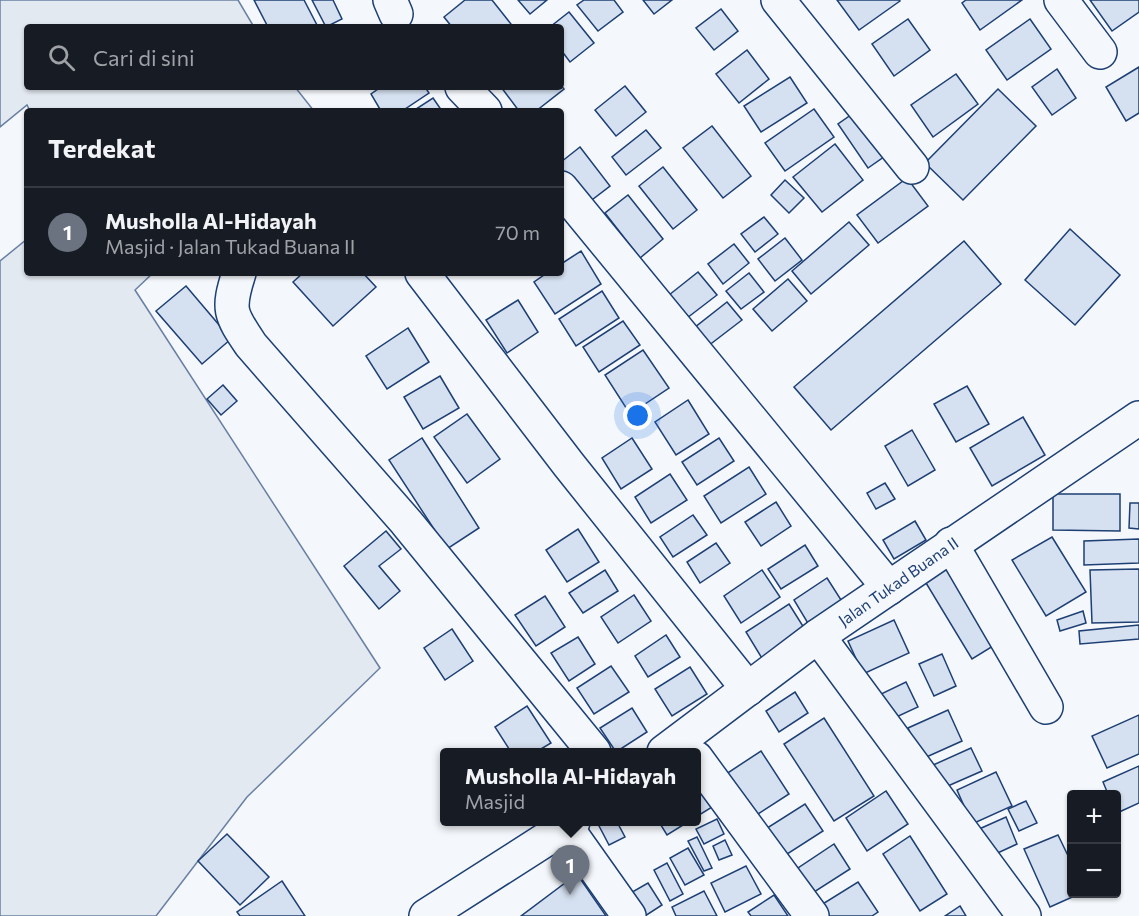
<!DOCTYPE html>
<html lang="id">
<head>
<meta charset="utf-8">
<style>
	:root { --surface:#171b24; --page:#242831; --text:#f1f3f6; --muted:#9ea1a6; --line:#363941; --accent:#c62828 }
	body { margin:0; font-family:Commissioner,sans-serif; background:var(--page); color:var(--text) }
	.controls { position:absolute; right:18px; bottom:18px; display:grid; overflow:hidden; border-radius:6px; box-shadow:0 2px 4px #0004 }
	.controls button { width:54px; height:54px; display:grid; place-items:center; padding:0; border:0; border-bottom:2px solid var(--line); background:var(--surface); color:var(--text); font:30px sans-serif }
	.you { position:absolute; left:638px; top:416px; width:21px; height:21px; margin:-15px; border:4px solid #fff; border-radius:50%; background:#1a73e8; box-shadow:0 0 0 9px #1a73e833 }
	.badge { display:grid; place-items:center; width:39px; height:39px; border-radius:50%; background:var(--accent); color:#fff; font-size:20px; font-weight:700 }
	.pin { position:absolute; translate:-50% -50px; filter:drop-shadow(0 2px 3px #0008) }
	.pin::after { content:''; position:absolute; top:32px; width:21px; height:18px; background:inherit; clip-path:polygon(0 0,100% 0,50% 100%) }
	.popup { position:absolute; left:440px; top:748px; width:261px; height:78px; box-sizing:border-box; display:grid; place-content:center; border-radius:6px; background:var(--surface); filter:drop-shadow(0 2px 4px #0005); font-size:20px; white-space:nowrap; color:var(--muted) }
	.popup b { font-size:22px; color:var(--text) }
	.popup::after { content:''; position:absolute; left:50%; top:100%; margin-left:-12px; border:12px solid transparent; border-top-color:var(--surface) }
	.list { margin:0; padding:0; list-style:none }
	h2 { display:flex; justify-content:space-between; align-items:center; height:78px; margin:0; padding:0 24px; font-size:26px }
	h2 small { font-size:20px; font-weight:400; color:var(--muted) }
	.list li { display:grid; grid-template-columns:39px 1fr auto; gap:18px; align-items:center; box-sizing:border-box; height:90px; padding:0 24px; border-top:2px solid var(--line) }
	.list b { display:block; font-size:22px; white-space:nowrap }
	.list p { margin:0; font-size:20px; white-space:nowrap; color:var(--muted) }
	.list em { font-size:20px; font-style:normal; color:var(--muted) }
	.icon { flex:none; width:33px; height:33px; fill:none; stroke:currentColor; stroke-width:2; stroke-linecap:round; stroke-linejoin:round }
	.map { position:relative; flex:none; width:1139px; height:916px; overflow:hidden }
	.search { position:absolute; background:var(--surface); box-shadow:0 2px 4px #0004; left:24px; top:24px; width:540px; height:66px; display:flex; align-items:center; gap:15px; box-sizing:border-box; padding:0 21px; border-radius:6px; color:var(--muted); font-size:22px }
	.panel { position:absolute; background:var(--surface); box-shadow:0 2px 4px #0004; left:24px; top:108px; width:540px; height:168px; border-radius:6px }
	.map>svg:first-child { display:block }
</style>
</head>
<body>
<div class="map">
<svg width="1139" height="916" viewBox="0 0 1139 916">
	<rect width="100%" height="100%" fill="#f4f7fb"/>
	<g fill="#e3e9f0" stroke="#687fa3" stroke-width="1.5">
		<polygon points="0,0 238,0 254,27 27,27 27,87 295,87 314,111 30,111 27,105 0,127"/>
		<polygon points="27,239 27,273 153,273 135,290 380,668 247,797 156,916 0,916 0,261"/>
	</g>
	<g fill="#d5e0f0" stroke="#1d3f73" stroke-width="1.5">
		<polygon points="254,0 304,0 318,27 268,27"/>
		<polygon points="312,0 333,0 342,19 326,27"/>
		<polygon points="465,0 492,0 511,24 507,27 452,27 444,17"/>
		<polygon points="518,0 547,0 530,14"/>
		<polygon points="584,0 614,0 623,12 598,31 577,5"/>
		<polygon points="643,0 672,0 654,14"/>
		<polygon points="837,0 899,0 900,1 859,30"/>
		<polygon points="966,0 1022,0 980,30 962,3"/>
		<polygon points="1090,0 1139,0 1139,12 1112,31"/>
		<polygon points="721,9 738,31 714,50 696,28"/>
		<polygon points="569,12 594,43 570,62 561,50 561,27 550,27"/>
		<polygon points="908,19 930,50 894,76 872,44"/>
		<polygon points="1030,19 1051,49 1007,80 986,50"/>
		<polygon points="747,50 769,79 739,103 716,74"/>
		<polygon points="1139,67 1139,113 1126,121 1106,87"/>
		<polygon points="1057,69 1076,98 1052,115 1032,87"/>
		<polygon points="956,74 978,104 933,137 911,105"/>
		<polygon points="790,77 807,103 761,132 744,106"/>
		<polygon points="561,85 564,89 536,111 519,111 501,87 561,87"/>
		<polygon points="625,86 646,112 616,136 595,110"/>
		<polygon points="381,87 425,87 429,93 402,111 381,111 371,94"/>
		<polygon points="998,89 1036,126 963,200 925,163"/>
		<polygon points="433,98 442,111 413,111"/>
		<polygon points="814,109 834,137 785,171 765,143"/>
		<polygon points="858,110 888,154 868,168 838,124"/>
		<polygon points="712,126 751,176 723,198 683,148"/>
		<polygon points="646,130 661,148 626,175 612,157"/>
		<polygon points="835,144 863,180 822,212 793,177"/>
		<polygon points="580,147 610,186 584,206 561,177 561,162"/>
		<polygon points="663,167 697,210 673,229 639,186"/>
		<polygon points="907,178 928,206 878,243 857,215"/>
		<polygon points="785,180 804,198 789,213 771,195"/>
		<polygon points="628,195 663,239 640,258 605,213"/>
		<polygon points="764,217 778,234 755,252 741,234"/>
		<polygon points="849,222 869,245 811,294 792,271"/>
		<polygon points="1070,229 1120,275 1075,325 1025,280"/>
		<polygon points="785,238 802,260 775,281 758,259"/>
		<polygon points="964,241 1001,284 831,430 794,387"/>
		<polygon points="734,244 749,263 723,284 708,264"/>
		<polygon points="581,251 601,284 555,314 534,282 547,273 561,273 561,264"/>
		<polygon points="698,272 717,295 687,318 669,295"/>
		<polygon points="303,273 363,273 376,287 333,326 293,282"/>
		<polygon points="749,273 764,292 741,309 726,291"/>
		<polygon points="788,279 807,301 772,331 753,309"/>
		<polygon points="186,286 231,339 202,364 156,311"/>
		<polygon points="602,291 619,318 576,346 559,319"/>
		<polygon points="518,300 538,332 507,353 486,320"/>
		<polygon points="727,302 742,320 708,346 694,328"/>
		<polygon points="623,321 640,345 599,372 583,347"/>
		<polygon points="408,328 429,362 387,389 366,356"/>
		<polygon points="643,350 669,388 630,414 605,375"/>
		<polygon points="440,376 459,408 423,429 404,397"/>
		<polygon points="223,385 237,401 221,415 207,399"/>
		<polygon points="967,386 989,424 956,442 934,404"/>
		<polygon points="688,400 709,434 676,455 655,422"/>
		<polygon points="467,414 500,459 467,483 434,437"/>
		<polygon points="1023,417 1045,455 992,486 970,448"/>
		<polygon points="912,430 935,470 908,486 885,446"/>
		<polygon points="422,438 479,528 447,549 389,460"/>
		<polygon points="632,438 652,469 621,489 602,458"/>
		<polygon points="719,438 734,461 697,485 682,462"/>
		<polygon points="749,467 766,494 721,523 704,496"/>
		<polygon points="670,474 687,500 651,523 635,497"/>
		<polygon points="885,483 895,499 876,509 867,493"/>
		<polygon points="1053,494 1120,494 1120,531 1053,530"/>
		<polygon points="776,502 791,526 761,546 745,522"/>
		<polygon points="1130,503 1139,503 1139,529 1129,528"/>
		<polygon points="693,515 707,535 673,557 660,537"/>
		<polygon points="915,521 926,540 894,559 883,540"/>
		<polygon points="578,529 599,562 567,582 546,550"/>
		<polygon points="386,531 401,549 379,566 400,591 379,609 344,566"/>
		<polygon points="1052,537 1086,592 1046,616 1012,560"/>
		<polygon points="1139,539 1139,563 1084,565 1084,541"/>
		<polygon points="716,543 730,563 700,583 687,562"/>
		<polygon points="805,545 818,566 781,589 768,569"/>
		<polygon points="949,562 998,643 972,659 923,578"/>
		<polygon points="1139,569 1139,622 1092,623 1090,570"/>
		<polygon points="605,570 618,591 583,613 569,593"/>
		<polygon points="762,570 780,597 741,623 724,596"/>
		<polygon points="827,578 843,603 809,625 794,600"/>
		<polygon points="634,595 651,621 618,643 601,617"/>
		<polygon points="545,596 565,627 536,646 515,615"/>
		<polygon points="789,604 806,631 763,660 746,632"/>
		<polygon points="1083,611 1086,623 1060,631 1057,620"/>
		<polygon points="894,620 909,653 863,674 848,641"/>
		<polygon points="1139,625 1139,639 1080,644 1079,631"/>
		<polygon points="452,629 473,661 445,680 424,648"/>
		<polygon points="666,635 680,657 648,677 635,656"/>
		<polygon points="578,637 595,664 569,681 551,653"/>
		<polygon points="942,654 956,686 934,696 919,664"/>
		<polygon points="611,666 629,692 594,714 577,688"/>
		<polygon points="690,667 707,694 672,716 655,689"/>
		<polygon points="906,682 918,707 892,719 881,694"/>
		<polygon points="795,692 808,713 779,732 766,711"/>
		<polygon points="527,706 551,743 536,752 511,752 495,727"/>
		<polygon points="632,708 647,732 616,752 600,728"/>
		<polygon points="948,710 962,741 922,759 908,728"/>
		<polygon points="1139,715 1139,754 1107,768 1092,736"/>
		<polygon points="824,718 874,796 834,821 784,744"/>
		<polygon points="971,748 982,771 941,789 931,766"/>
		<polygon points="761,751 789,794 744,823 717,780"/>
		<polygon points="1139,766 1139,803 1117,813 1116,794 1108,794 1103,782"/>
		<polygon points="696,770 717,804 696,817"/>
		<polygon points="996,772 1012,806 972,824 957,790"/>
		<polygon points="886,791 908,824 867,851 846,818"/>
		<polygon points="1026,801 1037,823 1019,831 1008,809"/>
		<polygon points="805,804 823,831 781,858 764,830"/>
		<polygon points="1006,817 1017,844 989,857 977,830"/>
		<polygon points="717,819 724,834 704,844 696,829"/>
		<polygon points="597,822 617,822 625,837 609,845"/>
		<polygon points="659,822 688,822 667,835"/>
		<polygon points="227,834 269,877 240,905 198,861"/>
		<polygon points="1058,835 1072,864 1072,894 1079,894 1050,907 1024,849"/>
		<polygon points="910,836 947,894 920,911 883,854"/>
		<polygon points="697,837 712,868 704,871 688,841"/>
		<polygon points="725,840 732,855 719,860 713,846"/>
		<polygon points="834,844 850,869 811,894 795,870"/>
		<polygon points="688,848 704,875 685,885 670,858"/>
		<polygon points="667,863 683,894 670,901 654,870"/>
		<polygon points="746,866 761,894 725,912 711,883"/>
		<polygon points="577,874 606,916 521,916"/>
		<polygon points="282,881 305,916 240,916 237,912"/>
		<polygon points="858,882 878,912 872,916 828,916 821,905"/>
		<polygon points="648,883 662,905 645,916 640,916 627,895"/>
		<polygon points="704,891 717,916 676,916 672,907"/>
		<polygon points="774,895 788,916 751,916 748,912"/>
		<polygon points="960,906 966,916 945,916"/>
	</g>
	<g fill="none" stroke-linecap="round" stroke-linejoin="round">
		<g stroke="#1d3f73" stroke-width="36">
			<g id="minor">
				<polyline points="390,0 396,14"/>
				<polyline points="778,0 912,167"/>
				<polyline points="1061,0 1100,52"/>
				<polyline points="462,87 485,111"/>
				<polyline points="561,188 889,588"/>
				<path d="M239,273c-12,37 -9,41 12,72l155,177 188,230"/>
				<polyline points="422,273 569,465 748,689"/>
				<polyline points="951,544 1046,707"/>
				<polyline points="818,636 1024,916"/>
				<polyline points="664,752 818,636 1139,418"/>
				<polyline points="696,758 812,916"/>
				<polyline points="566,827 629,916"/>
				<polyline points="426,916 573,822"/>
			</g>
		</g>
		<use href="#minor" stroke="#f4f7fb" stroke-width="33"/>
	</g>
	<g text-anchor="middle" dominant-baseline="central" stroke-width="4.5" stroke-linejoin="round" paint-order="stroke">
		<g font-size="16" fill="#1d3f73" stroke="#f4f7fb">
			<text transform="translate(898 581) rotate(-35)">Jalan Tukad Buana II</text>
		</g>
	</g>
</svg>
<div class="controls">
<button>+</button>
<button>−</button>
</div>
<div class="you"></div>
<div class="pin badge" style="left:570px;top:895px;background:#6b7280">1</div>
<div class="popup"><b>Musholla Al-Hidayah</b>Masjid</div>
<div class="search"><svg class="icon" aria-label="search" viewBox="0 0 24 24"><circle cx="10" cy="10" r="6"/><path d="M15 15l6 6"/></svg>Cari di sini</div>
<section class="panel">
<h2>Terdekat<small></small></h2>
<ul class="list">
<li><span class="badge" style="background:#6b7280">1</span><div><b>Musholla Al-Hidayah</b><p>Masjid · Jalan Tukad Buana II</p></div><em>70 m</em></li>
</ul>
</section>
</div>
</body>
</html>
